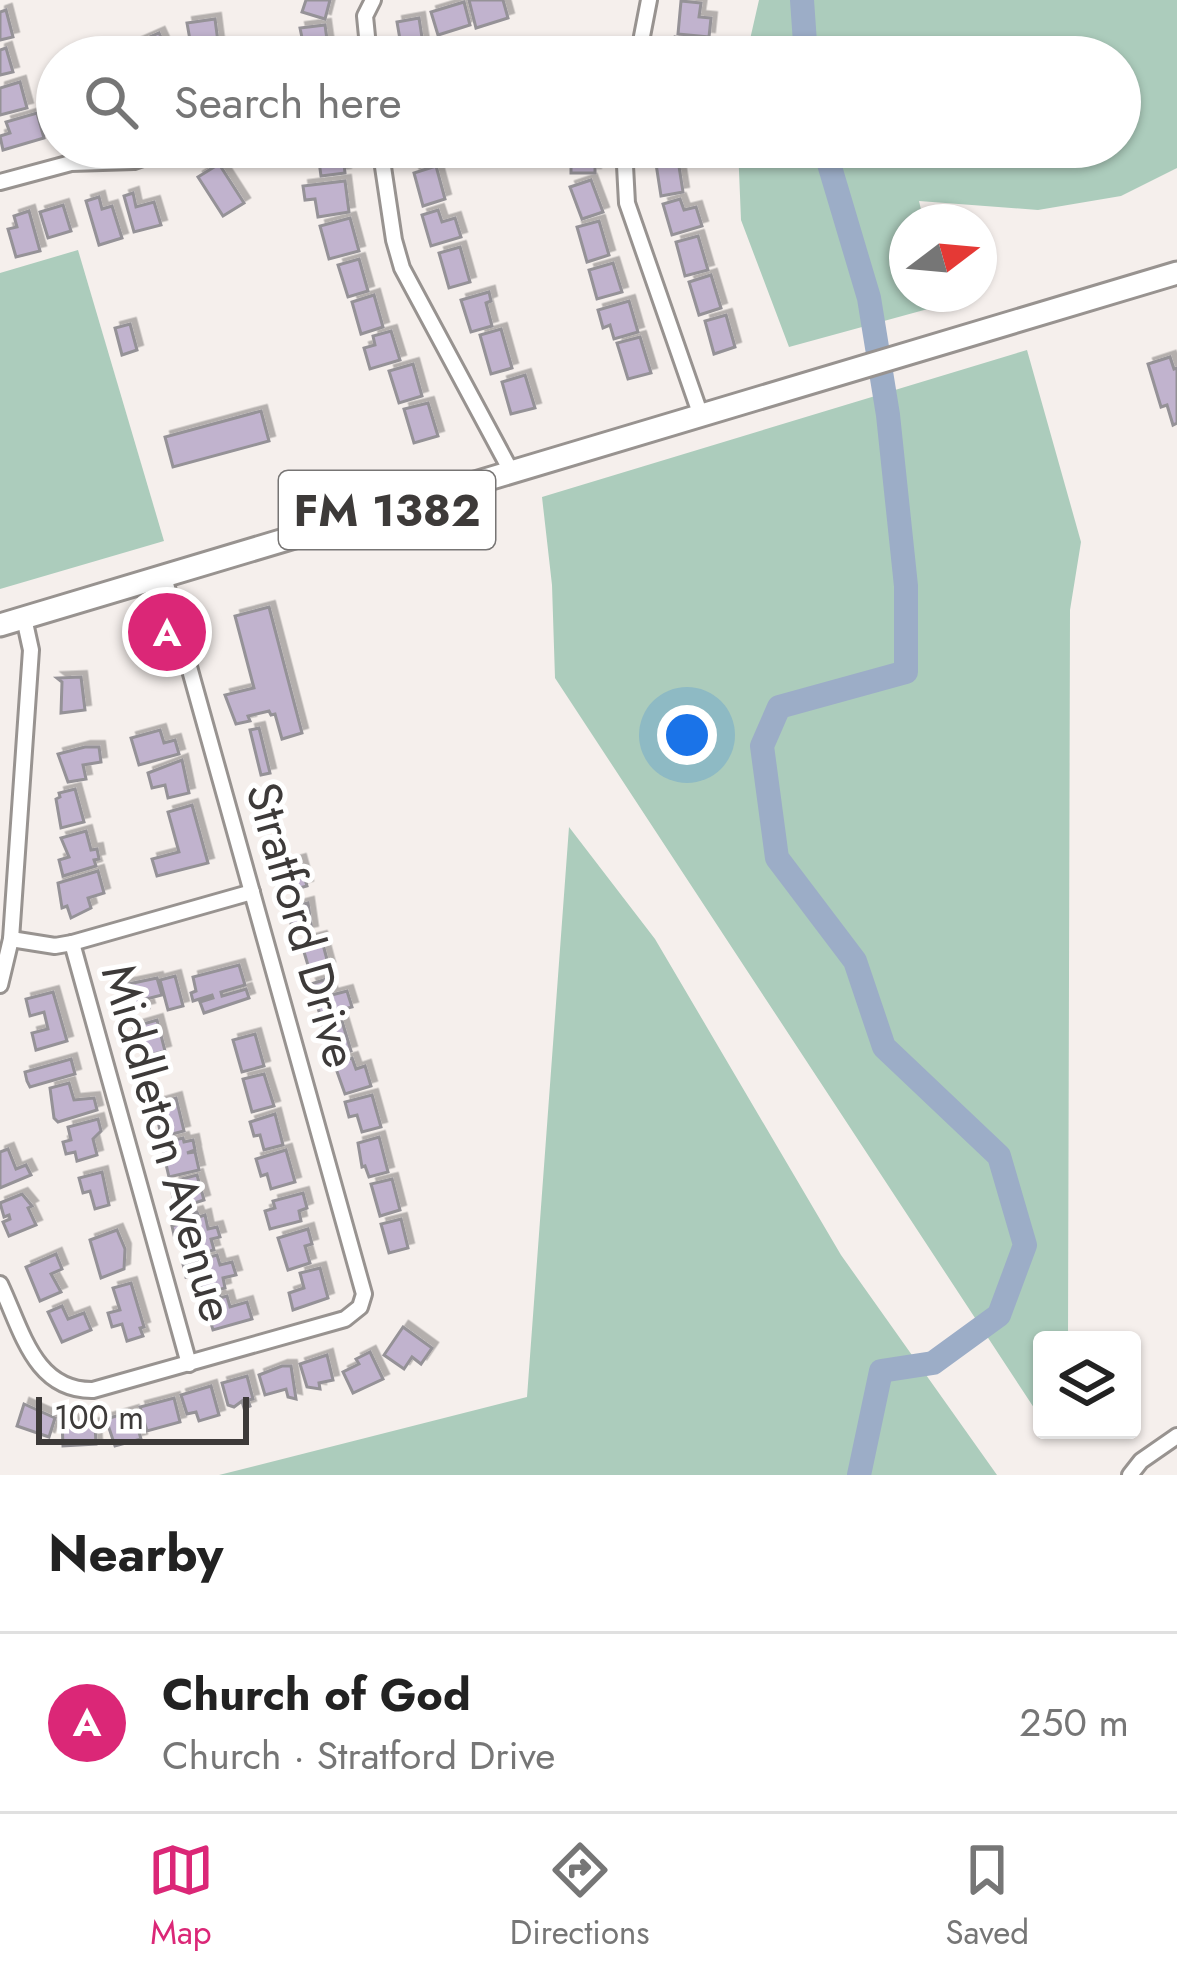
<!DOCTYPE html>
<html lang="en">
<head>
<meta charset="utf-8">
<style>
	:root { --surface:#fff; --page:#f2f2f2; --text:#222; --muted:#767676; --line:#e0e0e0; --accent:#db2777 }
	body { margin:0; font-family:Jost,sans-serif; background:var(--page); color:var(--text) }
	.controls { position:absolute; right:36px; bottom:36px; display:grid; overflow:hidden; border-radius:12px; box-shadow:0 3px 9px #0004 }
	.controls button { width:108px; height:108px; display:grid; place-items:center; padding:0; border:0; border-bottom:3px solid var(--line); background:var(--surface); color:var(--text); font:60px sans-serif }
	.compass { position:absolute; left:889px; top:204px; width:108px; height:108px; border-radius:50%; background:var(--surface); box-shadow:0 3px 9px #0004; rotate:74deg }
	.scale { position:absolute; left:36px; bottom:30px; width:213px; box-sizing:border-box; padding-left:12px; border:6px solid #3d3a39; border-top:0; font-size:33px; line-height:42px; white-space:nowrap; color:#3d3a39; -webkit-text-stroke:9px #fff; paint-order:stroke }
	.you { position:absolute; left:687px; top:735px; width:42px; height:42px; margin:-30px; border:9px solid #fff; border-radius:50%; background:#1a73e8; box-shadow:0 0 0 18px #1a73e833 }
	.badge { display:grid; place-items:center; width:78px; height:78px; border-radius:50%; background:var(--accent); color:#fff; font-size:39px; font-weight:700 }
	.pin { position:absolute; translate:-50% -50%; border:6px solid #fff; box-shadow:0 3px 12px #0006 }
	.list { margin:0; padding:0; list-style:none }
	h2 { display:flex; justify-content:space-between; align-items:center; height:156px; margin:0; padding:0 48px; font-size:51px }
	h2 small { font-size:39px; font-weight:400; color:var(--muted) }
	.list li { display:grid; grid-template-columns:78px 1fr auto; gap:36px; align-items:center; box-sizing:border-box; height:180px; padding:0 48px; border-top:3px solid var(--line) }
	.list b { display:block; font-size:45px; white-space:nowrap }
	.list p { margin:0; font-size:39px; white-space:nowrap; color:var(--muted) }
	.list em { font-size:39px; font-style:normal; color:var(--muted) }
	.icon { flex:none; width:66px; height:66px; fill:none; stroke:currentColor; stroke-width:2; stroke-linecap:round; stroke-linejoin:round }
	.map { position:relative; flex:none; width:1177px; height:1475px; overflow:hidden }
	.search { position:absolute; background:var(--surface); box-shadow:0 3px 9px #0004; left:36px; right:36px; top:36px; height:132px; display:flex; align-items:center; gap:30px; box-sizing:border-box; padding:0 42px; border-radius:66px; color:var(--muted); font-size:45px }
	.sheet { height:336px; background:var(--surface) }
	nav { display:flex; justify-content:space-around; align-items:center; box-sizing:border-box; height:168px; border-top:3px solid var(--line); background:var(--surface); font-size:33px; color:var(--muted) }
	nav a { display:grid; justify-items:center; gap:6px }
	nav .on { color:var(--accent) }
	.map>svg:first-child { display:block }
</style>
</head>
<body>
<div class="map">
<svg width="1177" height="1475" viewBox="0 0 1177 1475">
	<defs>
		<filter id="shadow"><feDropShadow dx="5.5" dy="-5.5" stdDeviation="0" flood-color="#0004"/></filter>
	</defs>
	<rect width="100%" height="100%" fill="#f5efec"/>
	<g fill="#acccbc">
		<polygon points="759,0 1177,0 1177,168 1121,196 1038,210 919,201 924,222 907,222 907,294 943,294 946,304 789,347 741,220 738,147 1120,147 1120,57 746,57"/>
		<polygon points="78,250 164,541 0,589 0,273"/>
		<polygon points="1027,350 1081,542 1070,610 1068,1340 1042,1340 1042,1420 555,678 552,585 542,497"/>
		<polygon points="569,827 655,939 841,1255 997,1475 219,1475 527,1397"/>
	</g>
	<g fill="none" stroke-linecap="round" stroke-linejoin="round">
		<g stroke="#9cadc7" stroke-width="24">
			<polyline points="802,0 806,57"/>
			<polyline points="824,147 869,298 888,415 906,586 906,672 779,707 762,746 777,858 855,961 884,1047 999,1156 1025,1245 999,1315 933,1363 881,1371 859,1475"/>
		</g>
	</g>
	<g fill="#c1b3ce" stroke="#959297" stroke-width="3" filter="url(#shadow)">
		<polygon points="306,0 330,0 325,19 302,12"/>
		<polygon points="469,0 503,0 508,18 476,28"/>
		<polygon points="681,1 701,3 699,17 711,18 709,37 678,34"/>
		<polygon points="464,2 470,25 438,35 431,12"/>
		<polygon points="6,10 13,37 0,40 0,12"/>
		<polygon points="419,18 425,57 403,57 397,22"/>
		<polygon points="215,19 218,42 206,44 208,56 193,57 187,23"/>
		<polygon points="325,25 329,54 306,57 300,28"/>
		<polygon points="159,33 170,57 140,57 134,44"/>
		<polygon points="675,37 697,42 694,57 671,57"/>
		<polygon points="6,48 13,72 0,75 0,50"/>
		<polygon points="20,82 27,108 0,115 0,88"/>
		<polygon points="37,113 44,138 3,150 0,136 10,133 6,122"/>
		<polygon points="317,147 342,147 345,173 321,176"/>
		<polygon points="413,147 437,147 440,159 419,165"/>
		<rect x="571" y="147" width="24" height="26"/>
		<polygon points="678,160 683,192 661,196 656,164"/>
		<polygon points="219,164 244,203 223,216 198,177"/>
		<polygon points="436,166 445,199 423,206 414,173"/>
		<polygon points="591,180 603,212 582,219 570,187"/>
		<polygon points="345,181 349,212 318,217 315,199 305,200 303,186"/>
		<polygon points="133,193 136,207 154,202 161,225 134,232 124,196"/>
		<polygon points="99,197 102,209 112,206 122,238 99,245 86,201"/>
		<polygon points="680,199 684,210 696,207 702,226 672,235 663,204"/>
		<polygon points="63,205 71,231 48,238 40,212"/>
		<polygon points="438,210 442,222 455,218 461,237 431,246 422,215"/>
		<polygon points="29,211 40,251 16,257 8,229 17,227 14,216"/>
		<polygon points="350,218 359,251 329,259 320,226"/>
		<polygon points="599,221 609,255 587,262 577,227"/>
		<polygon points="698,236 708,270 685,276 676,242"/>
		<polygon points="460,247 470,282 449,288 439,253"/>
		<polygon points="359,259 368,291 348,297 338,265"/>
		<polygon points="613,263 622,292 597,299 589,270"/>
		<polygon points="711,275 721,308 699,315 689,282"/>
		<polygon points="489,292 491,301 486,303 492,326 471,332 461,300"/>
		<polygon points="374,295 383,327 361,334 352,302"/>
		<polygon points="629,301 638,332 614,339 610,325 603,328 598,310"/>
		<polygon points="726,315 735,347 714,354 705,321"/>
		<polygon points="130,324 137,350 122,355 115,328"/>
		<polygon points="501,329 512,368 491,374 480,335"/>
		<polygon points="391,331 400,360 370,369 364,348 375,345 373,336"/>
		<polygon points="640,337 651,373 628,379 617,343"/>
		<polygon points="1170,357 1174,369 1177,368 1177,423 1173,425 1167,405 1161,407 1148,364"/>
		<polygon points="413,364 422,396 399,403 389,371"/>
		<polygon points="525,375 535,408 511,414 502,382"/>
		<polygon points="428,403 438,436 414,443 404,409"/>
		<polygon points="261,411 269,441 173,467 165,437"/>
		<polygon points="269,607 302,733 282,739 275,714 271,715 269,711 248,716 250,721 236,724 225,695 254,688 235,616"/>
		<polygon points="81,677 85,710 61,713 62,682 57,678"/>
		<polygon points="259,728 270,773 261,775 250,730"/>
		<polygon points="160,730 164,743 175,740 179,754 139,765 131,738"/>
		<polygon points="85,747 99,747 101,762 83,765 86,779 68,782 58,754"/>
		<polygon points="182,760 189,793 168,798 165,785 152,788 148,773"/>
		<polygon points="75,789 84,822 61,828 56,799 60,797 59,793"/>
		<polygon points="192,805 208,863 157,876 152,859 179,852 168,812"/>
		<polygon points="86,831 91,850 97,849 99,859 94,860 96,866 63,876 59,860 69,857 61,838"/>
		<polygon points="300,860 307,886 285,892 278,866"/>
		<polygon points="98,871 104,893 88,898 91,908 71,918 67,906 62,908 58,883"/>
		<polygon points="308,903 312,931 297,934 296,930 292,931 289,908"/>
		<polygon points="321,937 329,967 310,972 301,942"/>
		<polygon points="239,965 245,985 221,992 222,996 246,989 249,998 204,1013 200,1002 213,998 212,995 193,1001 191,993 196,991 193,977"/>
		<polygon points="175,976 183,1006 168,1010 160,980"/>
		<polygon points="157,978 162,995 146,999 149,1008 134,1012 129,995 122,997 119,986"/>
		<polygon points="327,979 332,995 347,991 352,1007 320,1015 311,984"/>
		<polygon points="53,992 67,1041 36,1050 32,1033 48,1029 44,1012 30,1016 26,999"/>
		<polygon points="341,1018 351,1051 332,1056 322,1024"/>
		<polygon points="157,1020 165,1051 143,1057 133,1027"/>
		<polygon points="255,1034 264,1066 242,1072 233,1040"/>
		<polygon points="352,1058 356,1069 365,1066 371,1086 345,1094 334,1063"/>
		<polygon points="71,1059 75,1074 30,1087 27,1081 25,1072"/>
		<polygon points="264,1074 274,1106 252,1112 243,1079"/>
		<polygon points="69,1083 74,1100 94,1098 97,1110 58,1122 54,1118 50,1088"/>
		<polygon points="372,1095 381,1127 362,1132 357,1115 349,1117 345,1102"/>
		<polygon points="176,1098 184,1131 161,1137 155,1104"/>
		<polygon points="275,1114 283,1145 264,1150 260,1135 254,1136 250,1122"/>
		<polygon points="98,1119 101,1131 93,1139 97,1155 77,1161 75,1152 66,1154 63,1142 71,1140 68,1127"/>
		<polygon points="379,1137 388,1172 369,1177 365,1166 362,1167 358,1143"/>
		<polygon points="183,1138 184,1142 193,1140 195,1150 187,1153 195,1152 199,1170 169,1177 161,1143"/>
		<polygon points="8,1149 16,1169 26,1165 31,1175 0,1188 0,1152"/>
		<polygon points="286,1150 295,1182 271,1189 267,1174 261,1176 256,1159"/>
		<polygon points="102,1172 109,1205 95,1209 90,1191 83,1193 79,1178"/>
		<polygon points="197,1175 204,1200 182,1207 179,1199 174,1201 171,1189 176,1188 174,1181"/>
		<polygon points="392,1179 400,1210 380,1216 371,1184"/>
		<polygon points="303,1193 307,1208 299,1211 301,1221 270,1229 265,1211 275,1208 273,1201"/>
		<polygon points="22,1194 32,1206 28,1208 36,1225 9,1236 3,1222 10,1219 9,1215 4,1217 0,1203"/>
		<polygon points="197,1212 199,1217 205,1215 208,1229 217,1227 220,1237 211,1239 214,1250 193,1255 188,1235 175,1239 172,1226 184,1222 183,1216"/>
		<polygon points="401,1219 408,1248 389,1253 381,1224"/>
		<polygon points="308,1229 312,1244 305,1246 310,1263 288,1270 278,1238"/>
		<polygon points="117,1230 125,1249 124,1269 101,1278 90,1240"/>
		<polygon points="56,1254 62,1269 51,1274 61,1292 40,1301 26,1267"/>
		<polygon points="217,1255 220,1265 232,1262 236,1275 223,1278 225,1288 203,1294 199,1273 186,1277 183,1264"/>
		<polygon points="320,1268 328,1298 293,1310 289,1293 304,1288 300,1273"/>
		<polygon points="131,1283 144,1327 140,1328 143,1336 127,1341 122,1324 112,1327 108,1313 120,1310 113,1288"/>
		<polygon points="219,1294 220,1298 227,1296 230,1307 247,1302 252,1319 213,1330 205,1303"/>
		<polygon points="62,1306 68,1319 84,1313 91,1330 62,1342 48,1312"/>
		<polygon points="403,1327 432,1348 421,1364 412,1357 404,1369 384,1355"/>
		<polygon points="370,1352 383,1379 353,1393 343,1372 359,1364 356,1359"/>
		<polygon points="327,1355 333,1380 319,1383 320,1389 307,1387 300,1364"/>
		<polygon points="282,1366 291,1366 296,1399 288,1397 286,1389 265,1395 259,1375"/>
		<polygon points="247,1376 253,1399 248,1400 250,1406 244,1408 242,1401 234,1407 228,1405 222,1383"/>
		<polygon points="211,1386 219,1415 199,1421 196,1412 187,1414 181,1395"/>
		<polygon points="174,1398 180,1422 147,1431 140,1407"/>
		<polygon points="24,1404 55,1418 49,1437 17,1426"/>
		<polygon points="133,1411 141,1439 115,1446 106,1419"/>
		<polygon points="72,1420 73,1425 95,1424 96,1444 63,1446 62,1421"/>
	</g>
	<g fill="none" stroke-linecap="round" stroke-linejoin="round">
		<g stroke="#989390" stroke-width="20">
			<g id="street">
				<polyline points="369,57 365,16 373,0"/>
				<polyline points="638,57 649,0"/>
				<polyline points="380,147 394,240 402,268 512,473"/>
				<polyline points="624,147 627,203 701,416"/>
				<polyline points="0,182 71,163 134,161 174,147"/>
				<polyline points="11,939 55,946 72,943 252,892"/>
				<polyline points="72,943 189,1364"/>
				<polyline points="0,985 11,939 31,650 24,618"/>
				<path d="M0,1284c22,46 34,107 93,106l252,-71 15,-12 4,-13 -200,-717"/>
				<polyline points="1130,1475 1141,1461 1177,1436"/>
			</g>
		</g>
		<g stroke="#989390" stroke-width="27">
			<polyline id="primary" points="0,625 1177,273"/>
		</g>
		<use href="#street" stroke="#fff" stroke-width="14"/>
		<use href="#primary" stroke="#fff" stroke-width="21"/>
	</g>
	<g text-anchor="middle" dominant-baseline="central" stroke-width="10" stroke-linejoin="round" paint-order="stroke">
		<rect fill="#fff" stroke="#777574" stroke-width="3" x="279" y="471" width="216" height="78" rx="9"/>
		<g font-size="45" font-weight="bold" fill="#3d3a39">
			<text x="387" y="510">FM 1382</text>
		</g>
		<g font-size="48" fill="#3d3a39" stroke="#fff">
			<text transform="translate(302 925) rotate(74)">Stratford Drive</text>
			<text transform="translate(168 1143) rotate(74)">Middleton Avenue</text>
		</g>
	</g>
</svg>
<div class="controls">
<button><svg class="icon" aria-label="layers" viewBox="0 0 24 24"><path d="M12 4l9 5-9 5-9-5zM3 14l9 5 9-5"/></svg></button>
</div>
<svg class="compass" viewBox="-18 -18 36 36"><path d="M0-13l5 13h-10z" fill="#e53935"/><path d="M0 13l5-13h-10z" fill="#767676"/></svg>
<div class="scale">100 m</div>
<div class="you"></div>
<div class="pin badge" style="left:167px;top:632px">A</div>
<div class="search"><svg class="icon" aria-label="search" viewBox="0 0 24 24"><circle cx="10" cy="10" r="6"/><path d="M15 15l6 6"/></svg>Search here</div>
</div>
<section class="sheet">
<h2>Nearby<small></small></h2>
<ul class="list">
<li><span class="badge">A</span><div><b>Church of God</b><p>Church · Stratford Drive</p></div><em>250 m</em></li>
</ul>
</section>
<nav>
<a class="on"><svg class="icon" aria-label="map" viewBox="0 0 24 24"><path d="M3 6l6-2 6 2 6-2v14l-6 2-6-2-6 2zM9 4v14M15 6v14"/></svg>Map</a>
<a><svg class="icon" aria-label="directions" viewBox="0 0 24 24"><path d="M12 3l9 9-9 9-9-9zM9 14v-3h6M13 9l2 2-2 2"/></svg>Directions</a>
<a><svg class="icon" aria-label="saved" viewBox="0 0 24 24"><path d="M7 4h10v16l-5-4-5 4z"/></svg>Saved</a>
</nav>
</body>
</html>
